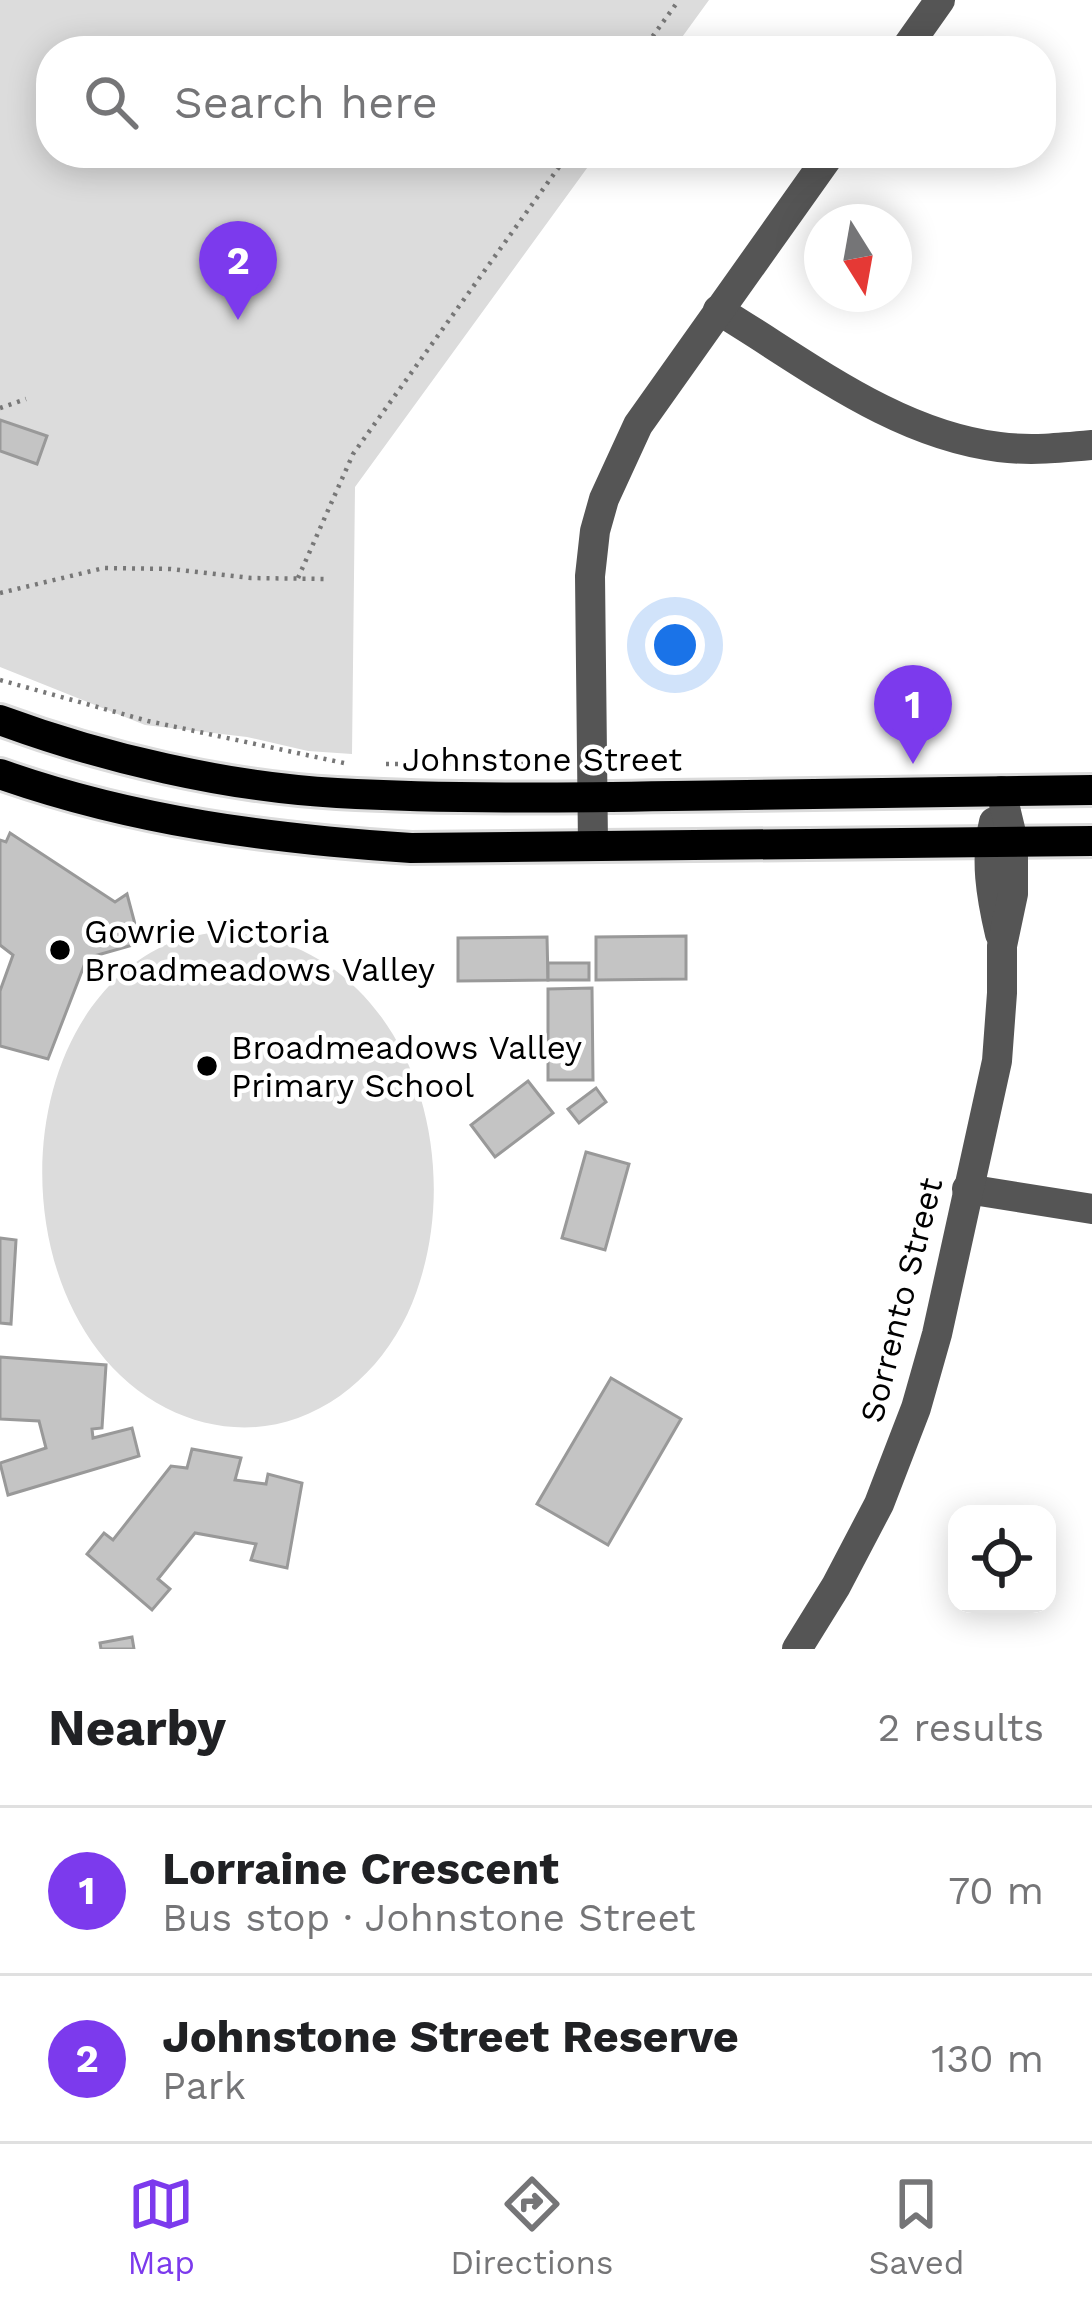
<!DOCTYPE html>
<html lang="en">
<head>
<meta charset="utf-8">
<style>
	:root { --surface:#fff; --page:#f6f6f6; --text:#202124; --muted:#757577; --line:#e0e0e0; --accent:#7c3aed }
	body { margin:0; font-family:"Work Sans",sans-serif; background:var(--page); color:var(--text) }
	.controls { position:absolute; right:36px; bottom:36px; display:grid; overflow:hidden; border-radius:24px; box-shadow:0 6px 30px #0003 }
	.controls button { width:108px; height:108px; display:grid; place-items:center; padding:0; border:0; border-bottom:3px solid var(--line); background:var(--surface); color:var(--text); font:60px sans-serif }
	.compass { position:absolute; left:804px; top:204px; width:108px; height:108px; border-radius:50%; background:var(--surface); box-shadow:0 6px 30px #0003; rotate:169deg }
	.you { position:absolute; left:675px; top:645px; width:42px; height:42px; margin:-30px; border:9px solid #fff; border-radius:50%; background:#1a73e8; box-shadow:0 0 0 18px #1a73e833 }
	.badge { display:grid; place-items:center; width:78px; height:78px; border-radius:50%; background:var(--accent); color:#fff; font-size:39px; font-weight:700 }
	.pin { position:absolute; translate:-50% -99px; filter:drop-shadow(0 3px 6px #0008) }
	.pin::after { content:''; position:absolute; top:63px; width:42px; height:36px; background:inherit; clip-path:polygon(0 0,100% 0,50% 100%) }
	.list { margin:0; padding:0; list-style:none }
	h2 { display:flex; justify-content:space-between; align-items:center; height:156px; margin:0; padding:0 48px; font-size:51px }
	h2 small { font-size:39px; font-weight:400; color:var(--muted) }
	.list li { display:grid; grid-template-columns:78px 1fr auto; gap:36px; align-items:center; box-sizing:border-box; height:168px; padding:0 48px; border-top:3px solid var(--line) }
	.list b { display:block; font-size:45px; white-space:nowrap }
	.list p { margin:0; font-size:39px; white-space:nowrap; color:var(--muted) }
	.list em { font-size:39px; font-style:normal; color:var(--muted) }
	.icon { flex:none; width:66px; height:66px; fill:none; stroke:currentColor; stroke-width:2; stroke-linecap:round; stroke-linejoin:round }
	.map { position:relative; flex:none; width:1092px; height:1649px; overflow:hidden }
	.search { position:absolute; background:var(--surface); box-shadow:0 6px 30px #0003; left:36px; right:36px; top:36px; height:132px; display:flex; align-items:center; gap:30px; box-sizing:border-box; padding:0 42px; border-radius:48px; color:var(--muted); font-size:45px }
	.sheet { height:492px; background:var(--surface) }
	nav { display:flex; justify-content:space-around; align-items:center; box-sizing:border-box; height:168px; border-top:3px solid var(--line); background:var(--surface); font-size:33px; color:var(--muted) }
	nav a { display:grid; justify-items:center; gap:6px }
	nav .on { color:var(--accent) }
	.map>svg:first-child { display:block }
</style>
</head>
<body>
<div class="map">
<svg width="1092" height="1649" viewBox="0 0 1092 1649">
	<rect width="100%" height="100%" fill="#fff"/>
	<g fill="#dcdcdc">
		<polygon points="0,0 709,0 672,51 51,51 51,153 598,153 355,487 352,754 308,751 247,737 145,725 0,667"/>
		<path d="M215,932c178,0 252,200 205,349 -18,61 -62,115 -122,137 -44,16 -91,11 -132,-10 -163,-84 -166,-382 -3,-462 16,-7 34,-11 52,-14z"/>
	</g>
	<g fill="#c4c4c4" stroke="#999" stroke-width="3">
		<polygon points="0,420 47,436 37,464 0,451"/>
		<polygon points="10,833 115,902 127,894 140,943 87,958 48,1059 0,1046 0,991 13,955 0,945 0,840 6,842"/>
		<polygon points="686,936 686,979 596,980 596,937"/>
		<polygon points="547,937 548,980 458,981 458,938"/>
		<rect x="548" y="963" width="41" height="17"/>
		<polygon points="592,988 593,1080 548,1080 548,989"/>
		<polygon points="528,1081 553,1113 495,1157 471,1125"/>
		<polygon points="596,1088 606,1102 579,1123 568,1109"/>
		<polygon points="586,1152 629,1164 605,1250 562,1238"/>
		<polygon points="0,1238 16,1240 11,1324 0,1323"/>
		<polygon points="0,1357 106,1365 102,1428 92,1429 93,1438 132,1428 139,1456 8,1495 0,1463 46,1448 39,1421 0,1419"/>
		<polygon points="611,1378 681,1419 608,1545 537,1504"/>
		<polygon points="192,1449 241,1458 235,1480 266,1484 268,1474 302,1483 287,1568 251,1560 256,1544 195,1533 158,1579 170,1589 152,1610 87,1554 104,1533 113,1540 171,1466 187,1468"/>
		<polygon points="132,1637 134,1649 101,1649 100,1643"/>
	</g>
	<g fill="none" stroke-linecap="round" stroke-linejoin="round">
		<g stroke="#dbdbdb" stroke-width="36">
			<g id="major">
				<path d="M0,720c103,38 227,67 337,73 112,6 224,5 336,3 140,-2 279,-4 419,-6"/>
				<path d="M0,774c134,47 270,65 411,74l681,-7"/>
			</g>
		</g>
		<g stroke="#777" stroke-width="4.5" stroke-dasharray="3 6" stroke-linecap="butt">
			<polyline points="642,51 679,0"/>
			<polyline points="0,408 26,399"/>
			<polyline points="298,578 353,454 569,153"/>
			<polyline points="0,593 104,568 171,569 251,578 324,579"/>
			<polyline points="0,680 148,721 344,763"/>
			<polyline points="386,764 566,764"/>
		</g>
		<g stroke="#555" stroke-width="30">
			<polyline points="904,51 940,0"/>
			<path d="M718,310c88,53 176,124 281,137 31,4 62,1 93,-2"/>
			<path d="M994,822c-9,37 -3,74 6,112"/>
			<polyline points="593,845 590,576 595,531 604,499 638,425 831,153"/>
			<polyline points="967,1189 1092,1209"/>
			<polyline points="797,1649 836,1586 879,1504 916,1408 937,1334 997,1061 1002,993 1002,946 1013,894 1013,841 1001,791"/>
		</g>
		<use href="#major" stroke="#000" stroke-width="30"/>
	</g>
	<g fill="#000" stroke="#fff" stroke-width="4.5">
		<circle cx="60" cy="950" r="12"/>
		<circle cx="207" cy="1066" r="12"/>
	</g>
	<g text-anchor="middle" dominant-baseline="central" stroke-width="9" stroke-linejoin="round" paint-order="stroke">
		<g font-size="33" fill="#000" stroke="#fff">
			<text x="542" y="759">Johnstone Street</text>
			<text transform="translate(901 1300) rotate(-76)">Sorrento Street</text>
		</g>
		<g font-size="33" fill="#000" stroke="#fff" text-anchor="start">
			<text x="84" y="931">Gowrie Victoria<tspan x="84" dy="38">Broadmeadows Valley</tspan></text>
			<text x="231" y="1047">Broadmeadows Valley<tspan x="231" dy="38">Primary School</tspan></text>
		</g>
	</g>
</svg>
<div class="controls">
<button><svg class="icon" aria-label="locate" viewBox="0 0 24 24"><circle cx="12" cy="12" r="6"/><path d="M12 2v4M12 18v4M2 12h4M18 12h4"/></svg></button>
</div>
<svg class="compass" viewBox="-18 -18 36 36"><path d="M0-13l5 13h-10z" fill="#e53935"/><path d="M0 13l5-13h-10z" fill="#757577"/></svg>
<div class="you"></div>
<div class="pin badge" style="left:913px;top:764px">1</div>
<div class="pin badge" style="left:238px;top:320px">2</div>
<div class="search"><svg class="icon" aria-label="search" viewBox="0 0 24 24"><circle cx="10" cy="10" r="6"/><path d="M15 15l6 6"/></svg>Search here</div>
</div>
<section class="sheet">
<h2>Nearby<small>2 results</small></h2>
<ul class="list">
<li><span class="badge">1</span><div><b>Lorraine Crescent</b><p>Bus stop · Johnstone Street</p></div><em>70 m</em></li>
<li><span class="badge">2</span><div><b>Johnstone Street Reserve</b><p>Park</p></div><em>130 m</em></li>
</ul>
</section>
<nav>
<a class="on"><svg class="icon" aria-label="map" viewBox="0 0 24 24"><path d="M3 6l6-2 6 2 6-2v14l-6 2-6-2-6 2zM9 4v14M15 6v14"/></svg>Map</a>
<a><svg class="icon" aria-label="directions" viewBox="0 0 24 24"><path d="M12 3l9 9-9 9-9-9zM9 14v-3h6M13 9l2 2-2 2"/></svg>Directions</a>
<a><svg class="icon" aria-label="saved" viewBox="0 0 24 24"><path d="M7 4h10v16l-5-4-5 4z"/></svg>Saved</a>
</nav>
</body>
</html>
